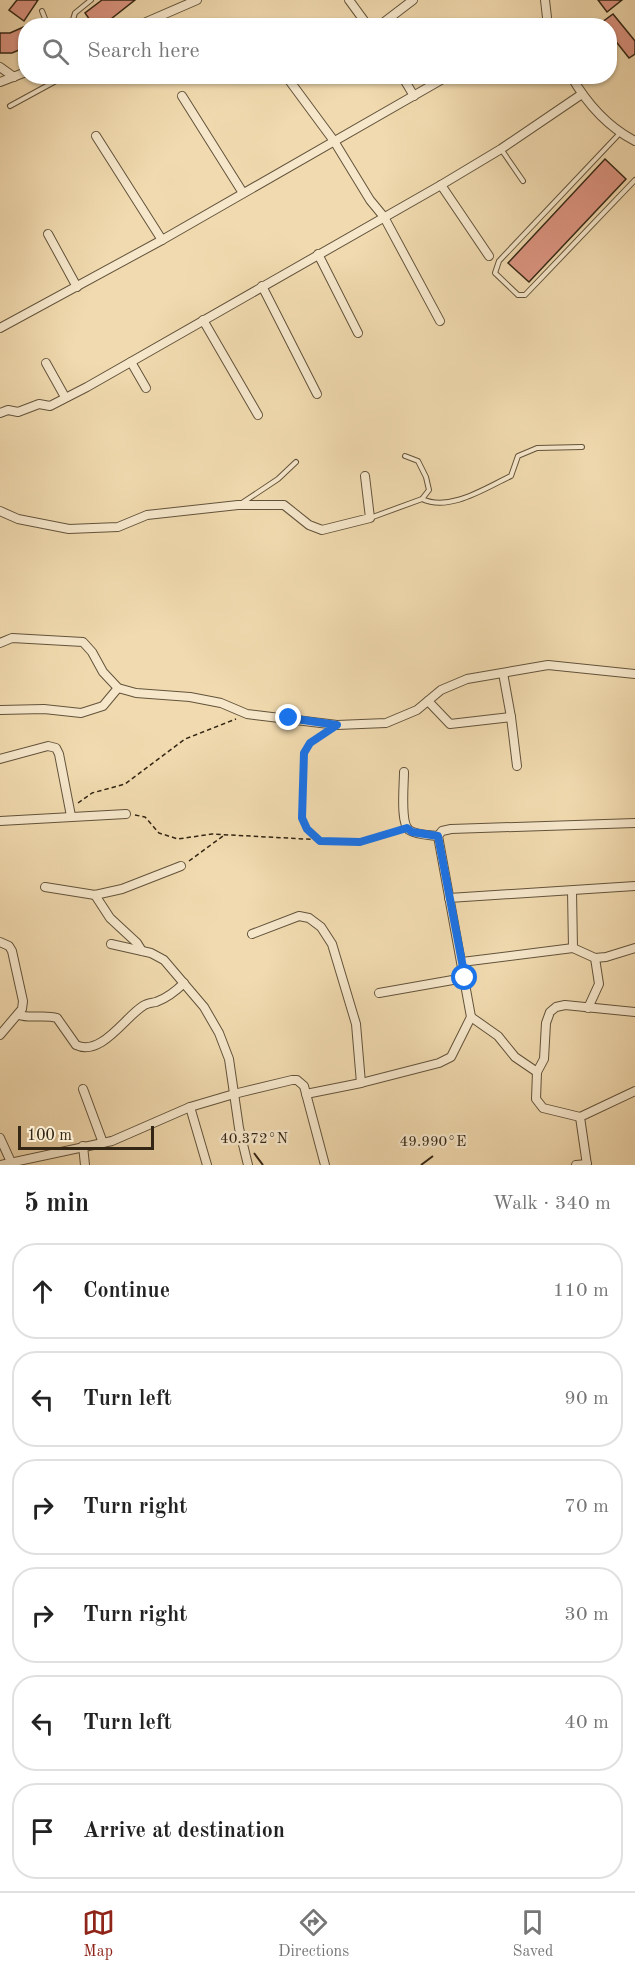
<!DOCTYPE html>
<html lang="en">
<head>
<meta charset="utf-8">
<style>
	:root { --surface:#fff; --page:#f6f6f6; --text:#222; --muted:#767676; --line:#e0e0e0; --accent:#8f2418 }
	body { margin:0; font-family:"Old Standard TT",serif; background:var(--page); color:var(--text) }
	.scale { position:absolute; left:18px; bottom:15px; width:136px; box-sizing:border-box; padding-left:6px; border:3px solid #332614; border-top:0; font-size:16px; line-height:21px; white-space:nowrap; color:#332614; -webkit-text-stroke:4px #f6e7cb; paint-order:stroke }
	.stop { position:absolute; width:18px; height:18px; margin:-14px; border:4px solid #1a73e8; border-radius:50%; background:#fff }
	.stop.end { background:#1a73e8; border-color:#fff; box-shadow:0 2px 6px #0008 }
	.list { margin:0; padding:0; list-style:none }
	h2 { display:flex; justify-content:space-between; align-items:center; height:78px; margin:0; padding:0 24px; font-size:26px }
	h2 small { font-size:20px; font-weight:400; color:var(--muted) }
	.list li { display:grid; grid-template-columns:39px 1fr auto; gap:18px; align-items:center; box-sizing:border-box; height:96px; margin:0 12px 12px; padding:0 12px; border:2px solid var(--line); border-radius:24px }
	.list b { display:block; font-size:22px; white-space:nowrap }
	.list em { font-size:20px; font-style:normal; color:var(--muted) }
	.icon { flex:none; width:33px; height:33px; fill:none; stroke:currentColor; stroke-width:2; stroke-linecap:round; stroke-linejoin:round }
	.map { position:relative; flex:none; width:635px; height:1165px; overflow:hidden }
	.search { position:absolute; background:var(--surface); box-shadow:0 2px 4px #0004; left:18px; right:18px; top:18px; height:66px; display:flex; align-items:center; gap:15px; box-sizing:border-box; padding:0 21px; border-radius:24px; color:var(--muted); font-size:22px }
	.sheet { height:726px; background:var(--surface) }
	nav { display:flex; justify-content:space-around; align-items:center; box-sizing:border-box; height:84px; border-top:2px solid var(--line); background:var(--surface); font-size:16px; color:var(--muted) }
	nav a { display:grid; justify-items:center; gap:3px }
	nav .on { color:var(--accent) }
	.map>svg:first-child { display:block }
</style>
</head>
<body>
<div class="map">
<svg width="635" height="1165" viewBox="0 0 635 1165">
	<rect width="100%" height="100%" fill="#f1daaf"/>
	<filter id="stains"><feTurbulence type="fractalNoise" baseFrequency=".00333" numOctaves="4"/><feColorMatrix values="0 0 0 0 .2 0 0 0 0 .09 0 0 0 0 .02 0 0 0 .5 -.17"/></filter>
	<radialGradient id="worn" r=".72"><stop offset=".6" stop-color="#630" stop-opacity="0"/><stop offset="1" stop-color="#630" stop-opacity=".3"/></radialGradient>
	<g fill="#dd9481" stroke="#332614" stroke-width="1.5">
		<polygon points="17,0 38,0 24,21 9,10"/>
		<polygon points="102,0 135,0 102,26 94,26 85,13"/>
		<polygon points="598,0 622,0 607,12"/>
		<polygon points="613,14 635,41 635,54 629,58 610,34 610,26 603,26 601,23"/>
		<polygon points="26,26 26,47 12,53 0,53 0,33 10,33"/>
		<polygon points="605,159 626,179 529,282 508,263"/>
	</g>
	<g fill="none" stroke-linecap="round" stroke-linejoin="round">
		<g stroke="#62533b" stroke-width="6">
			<g id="service">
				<polyline points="42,11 48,26"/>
				<polyline points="71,26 75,13 91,0"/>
				<polyline points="10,106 65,76"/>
				<polyline points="621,132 499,261 495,273 518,295 525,295 635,180"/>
				<polyline points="501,149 523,181"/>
				<polyline points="405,456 418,461 426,477 429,490 422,499"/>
				<polyline points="242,503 278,479 296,462"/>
				<path d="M370,518l52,-19c28,13 63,-11 89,-23l7,-20 19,-8 45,-1"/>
			</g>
		</g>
		<g stroke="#62533b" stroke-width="10">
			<g id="minor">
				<polyline points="349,0 368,26"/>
				<polyline points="545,0 548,26"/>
				<polyline points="137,26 197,0"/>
				<polyline points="379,26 413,0"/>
				<polyline points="0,67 14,77"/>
				<polyline points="286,76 334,141 370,200 384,217 440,321"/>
				<polyline points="402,76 414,96"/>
				<path d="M571,76c15,26 37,51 64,65"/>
				<polyline points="0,82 26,72"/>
				<polyline points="182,96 243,193"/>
				<polyline points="96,136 162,240"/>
				<polyline points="441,185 489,256"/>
				<polyline points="48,234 77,287"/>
				<polyline points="318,254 358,333"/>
				<polyline points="262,286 317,394"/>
				<polyline points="203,320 258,415"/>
				<polyline points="0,328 162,240 448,76"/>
				<polyline points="131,362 146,388"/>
				<polyline points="46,363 65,397"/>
				<polyline points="0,413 8,410 18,412 39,404 50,406 87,387 441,185 501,149 582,94"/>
				<polyline points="0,511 18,519 69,529 118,527 147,515 238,505 284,505 309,525 322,530 370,518 365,476"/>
				<polyline points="0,643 12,638 83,642 92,652 103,672 118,688 136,693 190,697 221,703 247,714 337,725 386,723 417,710 441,690 467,679 548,665 635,674"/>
				<polyline points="503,673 511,717 517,766"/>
				<polyline points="428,701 450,724 511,717"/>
				<polyline points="0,710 44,709 81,713 103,706 118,688"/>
				<polyline points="0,759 48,746 56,748 59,754 71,816"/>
				<path d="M404,772c0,13 -4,51 5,58 7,5 21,5 29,6"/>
				<polyline points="0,821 126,814"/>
				<polyline points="45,887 95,895 122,889 181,866"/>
				<polyline points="572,891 573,948"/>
				<polyline points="95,895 110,918 137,943 142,951"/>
				<polyline points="449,898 635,886"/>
				<polyline points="252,934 299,916 309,918 321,927 332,944 356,1024 361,1083"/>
				<polyline points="0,942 9,946 12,951 23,1001 22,1009 0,1035"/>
				<polyline points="111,944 151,953 164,960 204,1007 219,1033 229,1059 239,1128 248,1165"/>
				<polyline points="462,962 573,948 595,958 606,957 635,948"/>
				<polyline points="379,993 464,978"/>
				<polyline points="588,1008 599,984 595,958"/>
				<path d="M19,1015c12,4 25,-1 38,3l19,27c25,12 49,-28 67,-39 4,-3 9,-3 13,-4 11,-4 20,-11 28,-19"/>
				<polyline points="471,1017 498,1036 515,1057 537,1072"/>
				<polyline points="83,1089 103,1143"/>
				<polyline points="306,1094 361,1083 439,1063 451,1057 471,1017 438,836 442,831 451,829 635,823"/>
				<polyline points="190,1107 207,1165"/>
				<polyline points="580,1117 543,1108 536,1099 537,1072 544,1059 546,1023 550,1012 556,1007 565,1005 635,1012"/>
				<polyline points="0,1138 11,1162"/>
				<polyline points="83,1146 85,1165"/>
				<polyline points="0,1165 112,1141 190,1107 234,1094 292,1080 297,1080 304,1086 325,1165"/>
				<polyline points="576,1165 587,1164"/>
				<polyline points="587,1165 580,1117 635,1091"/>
			</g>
		</g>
		<g stroke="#332614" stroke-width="1.5" stroke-dasharray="4.5 3" stroke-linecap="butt">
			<polyline points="78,803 92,793 125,784 185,739 236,719"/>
			<polyline points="135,815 145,817 159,833 178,839 212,834 360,842 400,830"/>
			<polyline points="318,839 307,829 302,818 303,762 306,748 326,732"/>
			<polyline points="189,861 223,836"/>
		</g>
		<use href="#service" stroke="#f6e7cb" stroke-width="4"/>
		<use href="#minor" stroke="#f6e7cb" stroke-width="8"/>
	</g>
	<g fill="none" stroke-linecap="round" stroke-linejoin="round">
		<polyline stroke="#1a73e8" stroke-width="8" points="289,718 337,725 310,743 304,753 302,818 307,829 320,841 360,842 407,828 412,832 438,836 465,978"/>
	</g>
	<path fill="none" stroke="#332614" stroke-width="2" d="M254,1153l9,12M421,1165l12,-9"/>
	<g font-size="15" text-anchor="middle" fill="#332614" stroke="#f6e7cb" stroke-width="4.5" stroke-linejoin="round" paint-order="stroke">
		<text x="254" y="1143">40.372°N</text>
		<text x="433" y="1146">49.990°E</text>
	</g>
	<rect width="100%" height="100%" filter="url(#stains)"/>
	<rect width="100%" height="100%" fill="url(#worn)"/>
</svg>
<div class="scale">100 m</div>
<div class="stop" style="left:465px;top:978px"></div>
<div class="stop end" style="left:289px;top:718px"></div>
<div class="search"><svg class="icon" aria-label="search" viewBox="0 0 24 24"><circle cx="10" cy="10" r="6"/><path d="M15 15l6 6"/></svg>Search here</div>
</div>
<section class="sheet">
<h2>5 min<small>Walk · 340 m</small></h2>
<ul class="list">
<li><svg class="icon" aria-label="ahead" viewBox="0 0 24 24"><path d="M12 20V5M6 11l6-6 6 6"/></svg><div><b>Continue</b></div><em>110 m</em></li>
<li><svg class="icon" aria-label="left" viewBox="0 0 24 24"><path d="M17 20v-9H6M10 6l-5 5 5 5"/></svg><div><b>Turn left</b></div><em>90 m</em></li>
<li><svg class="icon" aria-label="right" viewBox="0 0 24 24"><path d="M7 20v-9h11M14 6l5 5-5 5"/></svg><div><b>Turn right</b></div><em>70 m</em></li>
<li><svg class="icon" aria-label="right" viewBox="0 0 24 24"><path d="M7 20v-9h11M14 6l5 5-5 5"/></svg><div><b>Turn right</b></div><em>30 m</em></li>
<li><svg class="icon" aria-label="left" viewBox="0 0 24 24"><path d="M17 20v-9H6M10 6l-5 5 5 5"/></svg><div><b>Turn left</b></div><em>40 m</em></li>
<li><svg class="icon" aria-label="arrive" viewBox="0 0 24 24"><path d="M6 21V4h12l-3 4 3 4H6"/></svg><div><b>Arrive at destination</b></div></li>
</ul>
</section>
<nav>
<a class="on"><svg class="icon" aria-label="map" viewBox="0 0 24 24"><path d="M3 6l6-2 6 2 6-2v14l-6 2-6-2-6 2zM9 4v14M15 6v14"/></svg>Map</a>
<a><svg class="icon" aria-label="directions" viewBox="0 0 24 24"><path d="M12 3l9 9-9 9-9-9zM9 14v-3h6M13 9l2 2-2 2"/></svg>Directions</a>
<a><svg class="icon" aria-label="saved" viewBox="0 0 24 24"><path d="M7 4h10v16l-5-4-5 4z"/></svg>Saved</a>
</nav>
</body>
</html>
